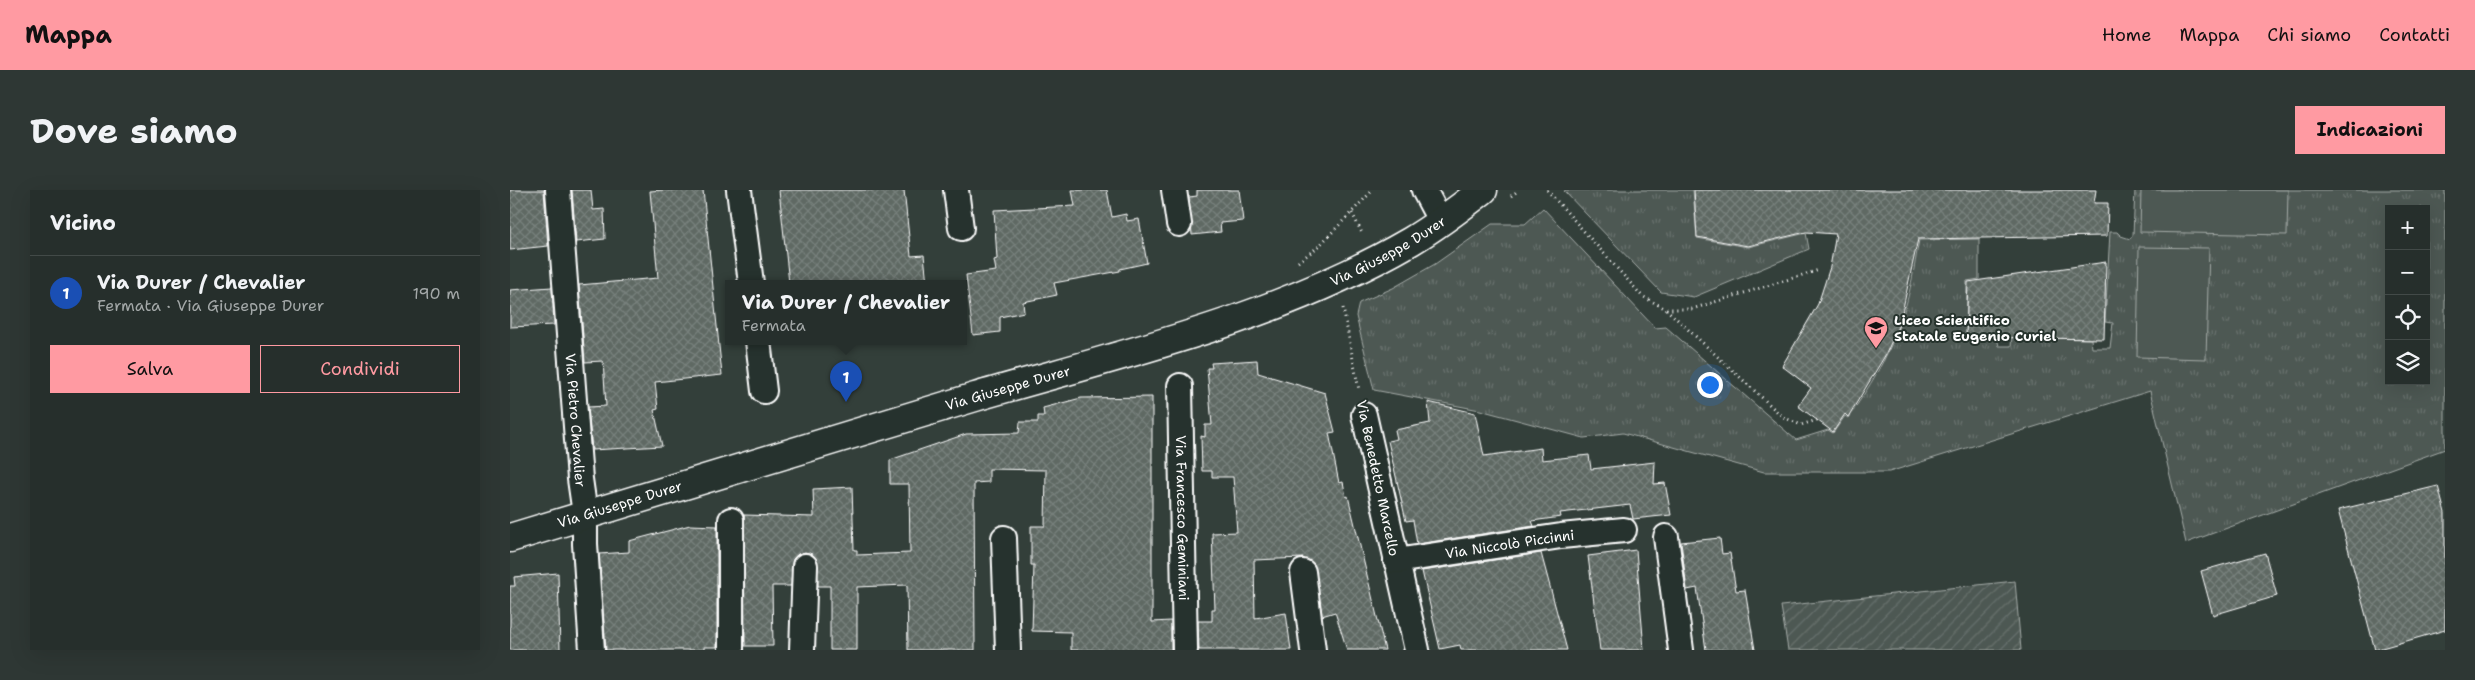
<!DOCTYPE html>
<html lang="it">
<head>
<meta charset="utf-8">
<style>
	:root { --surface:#262f2c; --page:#2e3734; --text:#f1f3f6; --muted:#a4a9a9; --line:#424a48; --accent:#ff9aa2 }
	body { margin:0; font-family:"Shantell Sans",sans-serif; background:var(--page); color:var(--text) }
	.controls { position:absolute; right:15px; top:15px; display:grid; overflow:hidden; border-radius:0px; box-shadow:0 5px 20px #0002 }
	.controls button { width:45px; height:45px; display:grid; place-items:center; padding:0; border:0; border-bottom:1px solid var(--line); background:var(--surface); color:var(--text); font:25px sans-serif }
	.you { position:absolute; left:1199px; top:194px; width:18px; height:18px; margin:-12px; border:4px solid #fff; border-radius:50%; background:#1a73e8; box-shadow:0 0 0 8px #1a73e833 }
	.badge { display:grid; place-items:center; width:32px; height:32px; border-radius:50%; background:var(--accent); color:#fff; font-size:16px; font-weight:700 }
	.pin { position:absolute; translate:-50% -41px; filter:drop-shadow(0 1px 2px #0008) }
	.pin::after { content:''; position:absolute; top:26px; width:18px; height:15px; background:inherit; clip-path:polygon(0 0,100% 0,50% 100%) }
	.popup { position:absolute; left:215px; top:90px; width:242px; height:65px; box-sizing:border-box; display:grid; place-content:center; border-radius:0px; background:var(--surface); filter:drop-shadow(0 1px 4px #0005); font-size:16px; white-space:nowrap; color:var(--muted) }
	.popup b { font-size:19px; color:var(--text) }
	.popup::after { content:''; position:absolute; left:50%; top:100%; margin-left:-10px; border:10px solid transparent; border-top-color:var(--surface) }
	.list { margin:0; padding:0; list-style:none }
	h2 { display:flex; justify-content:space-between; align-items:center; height:65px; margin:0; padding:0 20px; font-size:21px }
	h2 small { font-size:16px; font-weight:400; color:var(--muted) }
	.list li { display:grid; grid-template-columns:32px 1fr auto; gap:15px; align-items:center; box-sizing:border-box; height:75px; padding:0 20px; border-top:1px solid var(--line) }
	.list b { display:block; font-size:19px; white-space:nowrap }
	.list p { margin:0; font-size:16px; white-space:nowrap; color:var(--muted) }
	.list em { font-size:16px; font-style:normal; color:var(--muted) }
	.actions { display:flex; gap:10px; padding:15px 20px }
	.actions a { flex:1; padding:11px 0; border:1px solid var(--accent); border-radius:0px; text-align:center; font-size:18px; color:var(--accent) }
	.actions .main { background:var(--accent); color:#111 }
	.icon { flex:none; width:28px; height:28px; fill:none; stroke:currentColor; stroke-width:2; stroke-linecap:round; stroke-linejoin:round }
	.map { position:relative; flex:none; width:1935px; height:460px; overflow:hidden; border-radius:0px }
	header { display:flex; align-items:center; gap:30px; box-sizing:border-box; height:70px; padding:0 25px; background:var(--accent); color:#111 }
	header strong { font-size:24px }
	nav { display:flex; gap:28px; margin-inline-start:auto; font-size:18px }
	.intro { display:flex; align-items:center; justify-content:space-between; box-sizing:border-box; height:120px; padding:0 30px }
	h1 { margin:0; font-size:35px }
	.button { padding:12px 22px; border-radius:0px; background:var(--accent); color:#111; font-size:18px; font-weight:700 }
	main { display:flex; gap:30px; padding:0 30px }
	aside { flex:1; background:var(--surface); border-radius:0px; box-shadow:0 5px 20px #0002 }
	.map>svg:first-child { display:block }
</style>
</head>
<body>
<header>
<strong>Mappa</strong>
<nav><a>Home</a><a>Mappa</a><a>Chi siamo</a><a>Contatti</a></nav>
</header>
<div class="intro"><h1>Dove siamo</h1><a class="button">Indicazioni</a></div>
<main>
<aside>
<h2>Vicino<small></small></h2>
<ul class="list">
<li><span class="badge" style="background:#1a4fb4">1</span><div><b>Via Durer / Chevalier</b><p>Fermata · Via Giuseppe Durer</p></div><em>190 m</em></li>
</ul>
<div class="actions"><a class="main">Salva</a><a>Condividi</a></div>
</aside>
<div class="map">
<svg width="1935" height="460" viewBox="0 0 1935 460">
	<defs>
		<pattern id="grass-tufts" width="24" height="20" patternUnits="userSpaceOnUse" patternTransform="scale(1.25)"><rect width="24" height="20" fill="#4d5853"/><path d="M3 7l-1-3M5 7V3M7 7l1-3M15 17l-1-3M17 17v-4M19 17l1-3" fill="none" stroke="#68716d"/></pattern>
		<pattern id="garden-furrows" width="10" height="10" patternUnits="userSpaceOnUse" patternTransform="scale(1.25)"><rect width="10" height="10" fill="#4d5853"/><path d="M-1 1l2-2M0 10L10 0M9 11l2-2" fill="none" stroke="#68716d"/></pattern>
		<pattern id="building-cross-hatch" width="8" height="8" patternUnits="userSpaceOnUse" patternTransform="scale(1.25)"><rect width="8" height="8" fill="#5f6964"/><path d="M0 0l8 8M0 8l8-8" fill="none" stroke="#77807b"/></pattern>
	</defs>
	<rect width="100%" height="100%" fill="#333f3a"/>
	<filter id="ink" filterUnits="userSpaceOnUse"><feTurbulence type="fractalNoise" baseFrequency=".02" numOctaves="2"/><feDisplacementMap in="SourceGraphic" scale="10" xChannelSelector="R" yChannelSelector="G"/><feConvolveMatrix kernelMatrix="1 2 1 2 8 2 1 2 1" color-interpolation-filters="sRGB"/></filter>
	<g filter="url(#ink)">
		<g fill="url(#grass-tufts)" stroke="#a6aca9" fill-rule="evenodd">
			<polygon points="1056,0 1183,0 1187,48 1238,57 1296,43 1299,59 1184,107 1151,102 1054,1"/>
			<path d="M1625,0h310v259l-259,94 -36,-152 -261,81h-125l-141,-39 -39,5 -104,-28 -106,-20 -18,-74 3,-13 34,-15 42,-24 57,-40h33l18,-16 112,120 11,-1 130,113 32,-10 5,3 12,-17 3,2c21,-30 40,-61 52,-95 10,-26 14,-55 19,-83l60,-1v40l-12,2 -1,56 31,1 2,8h12l1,-9 79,2 1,9h18l3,-25 -8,-1 5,-90h7l4,4 9,3 3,-4zM1879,19h37v172h-37z"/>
		</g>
		<polygon fill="url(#garden-furrows)" stroke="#a6aca9" points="1505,391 1511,460 1278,460 1271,416"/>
		<g fill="#4d5853" stroke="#a6aca9">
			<polygon points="1631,0 1778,0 1777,45 1630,42"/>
			<polygon points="1629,57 1699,58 1696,169 1627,167"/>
		</g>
		<g fill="url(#building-cross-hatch)" stroke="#fff">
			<polygon points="0,0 34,0 38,56 0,60"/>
			<polygon points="62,0 81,0 83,20 94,19 95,49 66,52"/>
			<polygon points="153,0 193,0 212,185 145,192 148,219 144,220 152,256 82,260 78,217 96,216 93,171 75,172 69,95 148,88 140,1"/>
			<polygon points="269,0 394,0 401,66 414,65 417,93 279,93"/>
			<polygon points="562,0 597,0 602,27 616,24 617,31 629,29 637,73 610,79 610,81 544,93 547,105 513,112 514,122 490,127 490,142 463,145 456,85 486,81 484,70 487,69 484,20 565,16"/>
			<polygon points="687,0 729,0 733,31 710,33 711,42 682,45 679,7 687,6"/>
			<polygon points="1184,0 1586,0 1584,13 1598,13 1597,46 1408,49 1390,132 1376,164 1338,227 1335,224 1323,242 1288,216 1301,198 1272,176 1308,114 1320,77 1326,44 1296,42 1238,56 1187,47"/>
			<polygon points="1596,72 1594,149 1456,147 1458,92"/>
			<polygon points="42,97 44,135 0,137 0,100"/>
			<polygon points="747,170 748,183 815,203 825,242 819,243 829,293 833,292 836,307 838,306 875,460 837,460 825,422 812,426 804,374 793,368 744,370 745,428 776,423 781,460 689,460 688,431 702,431 702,419 705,419 702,343 727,342 723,287 702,287 702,281 692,281 691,246 695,247 695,235 702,235 697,178 702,178 701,173"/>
			<polygon points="642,207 642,432 661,431 661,460 561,460 561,442 522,441 524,375 521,375 521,336 535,336 536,280 479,279 479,292 464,293 465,460 398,460 397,395 347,397 347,460 320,460 320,396 308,396 307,370 302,364 295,362 288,364 283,369 281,396 262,396 263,456 235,456 234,325 304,327 303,299 342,297 344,360 347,360 347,365 400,363 399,294 380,294 380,270 456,244 509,243 510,232 528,232 528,226 534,226 533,218 571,208"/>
			<polygon points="918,212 965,223 974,266 1031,258 1032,270 1079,265 1081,279 1145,272 1144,294 1155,293 1161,325 1123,329 1120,315 1050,323 1051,327 1022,331 1024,336 907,354 903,330 896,331 878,251 887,249 885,240 920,233"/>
			<polygon points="1928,296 1935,323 1935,440 1865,460 1828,320"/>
			<polygon points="180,335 207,336 207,457 194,457 194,460 96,460 89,364 119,362 119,351"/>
			<polygon points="1210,348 1212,364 1220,363 1226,401 1235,400 1245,460 1196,460 1187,398 1177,400 1171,352"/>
			<polygon points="1126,360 1134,460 1090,460 1078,366"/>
			<polygon points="1031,363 1057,460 951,460 950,455 930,459 912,381"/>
			<polygon points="1755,363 1767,406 1703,425 1691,381"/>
			<polygon points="48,383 50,460 0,460 0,396 5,396 4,387"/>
		</g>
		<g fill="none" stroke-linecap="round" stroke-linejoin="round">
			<g stroke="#fff" stroke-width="28">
				<g id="street">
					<path id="s1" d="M48,0l22,289 5,35v30l7,106"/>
					<polyline points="229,0 241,93"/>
					<polyline points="446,0 451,38"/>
					<polyline points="664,0 669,34"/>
					<polyline points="914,0 931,32"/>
					<polyline points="248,151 254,201"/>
					<path id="s2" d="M670,196l5,264"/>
					<polyline points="854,225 907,460"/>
					<polyline points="1156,347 1171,460"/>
					<polyline points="494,348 498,460"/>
					<path id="s3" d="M886,371l165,-25 63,-6"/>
					<polyline points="793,382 803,460"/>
					<polyline points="221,460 221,330"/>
					<polyline points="292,460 295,376"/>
				</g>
			</g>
			<g stroke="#fff" stroke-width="31">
				<g id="secondary">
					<path id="s4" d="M0,348c154,-48 309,-95 465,-141 147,-43 302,-78 436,-156 25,-15 49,-33 72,-51"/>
				</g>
			</g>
			<g stroke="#fff" stroke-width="3" stroke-dasharray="1 4" stroke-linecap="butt">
				<polyline points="1037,0 1132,106 1156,119 1182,119 1309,80"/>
				<polyline points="1001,6 1009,0"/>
				<polyline points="842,23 853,45"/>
				<polyline points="788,72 808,57 863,0"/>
				<polyline points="833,118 849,200"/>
				<polyline points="1156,119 1273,227 1291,235 1307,230"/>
			</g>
			<use href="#street" stroke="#26332d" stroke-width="24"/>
			<use href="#secondary" stroke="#26332d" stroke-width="28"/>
		</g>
	</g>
	<defs>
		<g id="school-pin" transform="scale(1.25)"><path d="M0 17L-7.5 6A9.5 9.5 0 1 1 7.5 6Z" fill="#ff9aa2" stroke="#26332d"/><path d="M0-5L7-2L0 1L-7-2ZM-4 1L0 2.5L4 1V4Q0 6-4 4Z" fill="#111"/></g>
	</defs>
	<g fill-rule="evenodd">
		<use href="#school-pin" x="1366" y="138"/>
	</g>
	<g text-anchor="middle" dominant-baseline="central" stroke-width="4" stroke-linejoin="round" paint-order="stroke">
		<g font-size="14" fill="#fff" stroke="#26332d">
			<text stroke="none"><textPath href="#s4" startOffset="925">Via Giuseppe Durer</textPath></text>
			<text stroke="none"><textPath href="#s4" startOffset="520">Via Giuseppe Durer</textPath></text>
			<text stroke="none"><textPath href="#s1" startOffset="231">Via Pietro Chevalier</textPath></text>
			<text transform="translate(868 288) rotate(78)">Via Benedetto Marcello</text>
			<text stroke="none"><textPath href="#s4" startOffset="115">Via Giuseppe Durer</textPath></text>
			<text stroke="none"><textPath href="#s2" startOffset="132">Via Francesco Geminiani</textPath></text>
			<text stroke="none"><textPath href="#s3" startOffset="115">Via Niccolò Piccinni</textPath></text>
		</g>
		<g font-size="14" font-weight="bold" fill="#fff" stroke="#26332d" text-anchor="start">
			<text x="1384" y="130">Liceo Scientifico<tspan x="1384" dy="16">Statale Eugenio Curiel</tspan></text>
		</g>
	</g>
</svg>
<div class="controls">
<button>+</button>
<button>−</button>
<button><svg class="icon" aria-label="locate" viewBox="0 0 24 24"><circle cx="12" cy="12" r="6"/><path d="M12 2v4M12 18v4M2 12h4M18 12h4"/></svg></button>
<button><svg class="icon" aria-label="layers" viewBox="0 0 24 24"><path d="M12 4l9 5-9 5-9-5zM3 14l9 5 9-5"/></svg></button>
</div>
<div class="you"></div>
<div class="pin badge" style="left:336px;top:212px;background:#1a4fb4">1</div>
<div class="popup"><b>Via Durer / Chevalier</b>Fermata</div>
</div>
</main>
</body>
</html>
